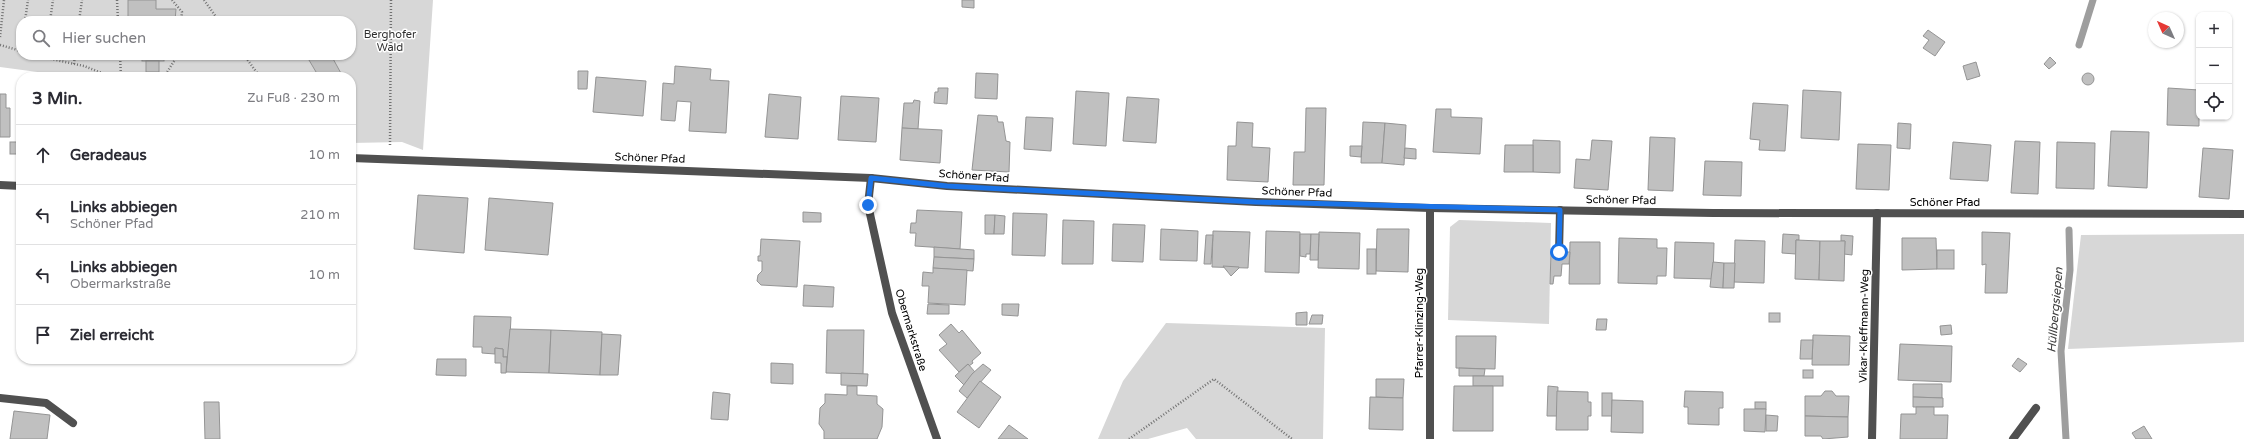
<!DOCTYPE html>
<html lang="de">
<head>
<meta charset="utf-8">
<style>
	:root { --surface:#fff; --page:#f2f2f3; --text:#2b2b33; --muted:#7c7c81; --line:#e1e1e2 }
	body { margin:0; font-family:"Varela Round",sans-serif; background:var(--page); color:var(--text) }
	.controls { position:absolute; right:12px; top:12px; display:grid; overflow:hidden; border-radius:8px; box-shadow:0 1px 3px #0004 }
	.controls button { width:36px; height:36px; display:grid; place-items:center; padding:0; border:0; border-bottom:1px solid var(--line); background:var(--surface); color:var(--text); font:20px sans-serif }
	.compass { position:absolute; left:2148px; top:12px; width:36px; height:36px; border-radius:50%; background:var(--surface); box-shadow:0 1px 3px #0004; rotate:315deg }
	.stop { position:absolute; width:12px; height:12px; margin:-9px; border:3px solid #1a73e8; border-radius:50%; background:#fff }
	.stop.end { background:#1a73e8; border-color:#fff; box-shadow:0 1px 4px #0008 }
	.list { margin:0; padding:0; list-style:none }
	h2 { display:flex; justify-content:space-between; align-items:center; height:52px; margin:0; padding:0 16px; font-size:17px }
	h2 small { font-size:13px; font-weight:400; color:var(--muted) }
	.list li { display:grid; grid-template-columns:26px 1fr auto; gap:12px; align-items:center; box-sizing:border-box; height:60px; padding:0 16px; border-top:1px solid var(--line) }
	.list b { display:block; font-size:15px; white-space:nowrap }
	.list p { margin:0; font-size:13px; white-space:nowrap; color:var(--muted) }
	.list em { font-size:13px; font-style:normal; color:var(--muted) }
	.icon { flex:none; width:22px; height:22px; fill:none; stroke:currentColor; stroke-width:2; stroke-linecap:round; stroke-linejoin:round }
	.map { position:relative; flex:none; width:2244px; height:439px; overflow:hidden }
	.search { position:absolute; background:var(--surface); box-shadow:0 1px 3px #0004; left:16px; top:16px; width:340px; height:44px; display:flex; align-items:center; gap:10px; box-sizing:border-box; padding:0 14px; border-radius:16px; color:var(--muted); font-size:15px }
	.panel { position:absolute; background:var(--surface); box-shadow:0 1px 3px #0004; left:16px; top:72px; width:340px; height:292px; border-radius:16px }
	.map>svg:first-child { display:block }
</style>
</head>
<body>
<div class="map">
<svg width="2244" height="439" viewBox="0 0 2244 439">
	<rect width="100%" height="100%" fill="#fff"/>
	<g fill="#d7d7d7" fill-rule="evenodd">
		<path d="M0,0h433l-10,150 -21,-8 -51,1v-66h-297l-9,-4 -45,-6zM21,21h330v34h-330z"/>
		<polygon points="1459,220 1551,223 1549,324 1448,320 1450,227"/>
		<polygon points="2244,234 2244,342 2068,349 2081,235"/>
		<polygon points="1166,323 1325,328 1323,439 1196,439 1187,428 1148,439 1098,439 1123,381"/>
	</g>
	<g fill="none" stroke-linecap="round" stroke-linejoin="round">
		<g stroke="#9e9e9e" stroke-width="7">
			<polyline points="2079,45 2093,0"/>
			<polyline points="2066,439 2061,351 2070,270 2069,230"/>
		</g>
	</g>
	<g fill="#c0c0c0" stroke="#949494">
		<polygon points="128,0 156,0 156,9 176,9 175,21 128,20"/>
		<polygon points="962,0 974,0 974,8 962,7"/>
		<polygon points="1928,30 1945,42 1935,56 1923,48 1929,40 1923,36"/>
		<rect x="142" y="55" width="22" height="6"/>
		<polygon points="306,55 331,55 343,77 319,77"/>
		<polygon points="2050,57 2056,63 2049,69 2044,64"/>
		<rect x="146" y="61" width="13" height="11"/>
		<polygon points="1976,62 1980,76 1967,80 1963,66"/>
		<polygon points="675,66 711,69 710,80 729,81 726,133 689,131 691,102 677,101 675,121 661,120 663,83 674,84"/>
		<polygon points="578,71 588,71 587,89 578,89"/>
		<circle cx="2088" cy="79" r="6"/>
		<polygon points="976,73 998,74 997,99 975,98"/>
		<polygon points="596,77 646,81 643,116 593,112"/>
		<polygon points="938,88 948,88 947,104 934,103 935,92 938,92"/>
		<polygon points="2168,88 2199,90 2199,126 2167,125"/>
		<polygon points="1803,90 1841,92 1839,140 1801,138"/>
		<polygon points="1076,91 1109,93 1106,146 1073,144"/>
		<polygon points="0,94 6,94 6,108 10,108 10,137 0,137"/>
		<polygon points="769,94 801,97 798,139 765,137"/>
		<polygon points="841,96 879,98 876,142 838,140"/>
		<polygon points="1127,97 1159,99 1156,143 1123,141"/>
		<polygon points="914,100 920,101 918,129 902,128 904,103 913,103"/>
		<polygon points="1753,103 1788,105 1785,151 1759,150 1760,140 1750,139"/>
		<polygon points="1306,108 1326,108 1324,185 1293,185 1294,152 1305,152"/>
		<polygon points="1436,109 1451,109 1451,117 1482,118 1480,154 1433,152"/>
		<polygon points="978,115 997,116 998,122 1003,122 1006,141 1010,142 1009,172 972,170"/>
		<polygon points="1026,117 1053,118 1051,151 1024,149"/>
		<polygon points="1237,122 1253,123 1252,147 1270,148 1268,182 1227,180 1228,146 1236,146"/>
		<polygon points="1363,122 1385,123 1382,163 1361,163"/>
		<polygon points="1385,123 1406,125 1404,165 1382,163"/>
		<polygon points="1898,123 1911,124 1910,149 1897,148"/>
		<polygon points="902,128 942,130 940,163 900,160"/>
		<polygon points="2111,131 2149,132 2147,188 2108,186"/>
		<polygon points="1650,137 1675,138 1673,191 1648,190"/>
		<polygon points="1533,140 1560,141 1560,173 1533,172"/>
		<polygon points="1592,140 1612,141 1608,190 1574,188 1576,159 1590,160"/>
		<polygon points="2015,141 2040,142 2038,194 2011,193"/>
		<rect x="10" y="142" width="11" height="12"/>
		<polygon points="1953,142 1991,145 1988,181 1950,179"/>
		<polygon points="2057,142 2095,143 2094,189 2056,188"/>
		<polygon points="1858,144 1891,145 1889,190 1856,189"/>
		<polygon points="1505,145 1533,145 1533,172 1504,172"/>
		<polygon points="1350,146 1362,146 1361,157 1350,156"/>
		<polygon points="1405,148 1416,149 1416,159 1404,158"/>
		<polygon points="2203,148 2233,150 2229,199 2199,197"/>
		<polygon points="1705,161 1742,162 1741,196 1703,195"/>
		<polygon points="418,195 468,198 464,253 414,249"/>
		<polygon points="489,198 553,203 548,255 485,250"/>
		<polygon points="917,210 962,212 960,249 915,246 916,233 910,233 911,223 916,223"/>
		<polygon points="803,212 821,213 821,222 803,222"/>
		<polygon points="1013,213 1047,214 1045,256 1012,255"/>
		<polygon points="985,215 995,215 994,234 985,234"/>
		<polygon points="995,215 1005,216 1004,234 994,234"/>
		<polygon points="1063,220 1094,221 1093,264 1062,264"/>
		<polygon points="1113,224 1145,225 1143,262 1112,261"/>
		<polygon points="1161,229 1198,231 1197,261 1160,260"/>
		<polygon points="1377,229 1409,229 1408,272 1376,271"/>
		<polygon points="1213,231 1250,232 1248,268 1212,267"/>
		<polygon points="1266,231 1300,232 1299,273 1265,272"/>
		<polygon points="1319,232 1360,233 1359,269 1318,268"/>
		<polygon points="1982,232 2010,233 2007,293 1985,293 1986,264 1982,265"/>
		<polygon points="1300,234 1311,234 1310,254 1306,254 1306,257 1300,256"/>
		<polygon points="1311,234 1319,234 1318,260 1310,260"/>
		<polygon points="1783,234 1799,235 1799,240 1796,240 1796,254 1782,253"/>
		<polygon points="1206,235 1213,235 1211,264 1204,264"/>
		<polygon points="1841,235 1853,236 1852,255 1844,254 1845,241 1841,241"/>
		<polygon points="1619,238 1657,239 1657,248 1667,248 1666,276 1657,276 1657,284 1618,283"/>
		<polygon points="1902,238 1936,238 1937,269 1902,270"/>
		<polygon points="761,239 800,241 797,287 761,285 757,281 758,275 762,271 762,261 758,261 758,256 760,256"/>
		<polygon points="1735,240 1765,241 1764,283 1734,282"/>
		<polygon points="1796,240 1820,241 1819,280 1795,279"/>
		<polygon points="1820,241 1845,241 1844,281 1819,280"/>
		<polygon points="1570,242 1600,242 1600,284 1569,284"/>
		<polygon points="1675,242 1714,243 1713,279 1674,278"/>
		<polygon points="934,247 974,250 974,259 934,257"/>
		<rect x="1367" y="249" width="9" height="25"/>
		<rect x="1937" y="250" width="17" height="19"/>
		<polygon points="1551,252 1570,252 1569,264 1562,264 1561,276 1554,276 1553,284 1550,284"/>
		<polygon points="934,257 974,259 973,271 933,268"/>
		<polygon points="1713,262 1724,263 1723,288 1710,287"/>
		<polygon points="1724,263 1735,263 1734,288 1723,288"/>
		<polygon points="1223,266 1239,267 1239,268 1231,276"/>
		<polygon points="933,268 967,270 965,305 928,303 929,286 922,286 923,272 933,273"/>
		<polygon points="804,285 834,287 833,307 803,306"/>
		<polygon points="928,304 949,305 949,314 927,314"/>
		<polygon points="1002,304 1019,304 1018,316 1002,315"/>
		<polygon points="1307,312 1307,325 1296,325 1296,313"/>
		<rect x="1769" y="313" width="11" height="9"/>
		<polygon points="1312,315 1323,315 1322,324 1309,324"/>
		<polygon points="474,316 511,317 509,357 503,357 503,349 495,348 495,354 482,353 482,347 473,347"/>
		<polygon points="1597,319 1607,319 1606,330 1596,330"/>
		<polygon points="951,324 959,333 962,330 981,353 972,361 973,363 969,366 968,364 959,372 939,350 947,344 939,335"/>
		<polygon points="1951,325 1952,334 1941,335 1940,326"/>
		<polygon points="510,329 551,330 549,373 506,372"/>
		<polygon points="551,330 602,332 600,375 549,373"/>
		<polygon points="827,330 864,330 863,374 826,373"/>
		<polygon points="602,334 621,335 618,375 600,375"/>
		<polygon points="1813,335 1850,336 1849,365 1812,365"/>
		<polygon points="1456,336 1496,336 1495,369 1456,368"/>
		<polygon points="1801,340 1813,340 1812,359 1800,359"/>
		<polygon points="1900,344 1952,346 1951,382 1898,380"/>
		<polygon points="495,348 503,349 503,357 507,357 506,373 501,373 501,363 495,363"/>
		<polygon points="2018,358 2027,364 2020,372 2012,366"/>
		<polygon points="437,359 466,359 466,376 436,375"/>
		<polygon points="771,363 793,364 793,384 771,383"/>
		<polygon points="968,364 975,372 964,385 955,376"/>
		<polygon points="983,364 991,370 967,398 959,391 972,374"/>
		<polygon points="1459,368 1485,369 1484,376 1459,376"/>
		<rect x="1803" y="370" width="10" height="8"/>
		<polygon points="841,373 868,374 867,386 841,385"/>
		<rect x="1473" y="376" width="30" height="10"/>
		<polygon points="1376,379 1404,379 1403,398 1376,397"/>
		<polygon points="980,381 1001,397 979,428 957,412"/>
		<polygon points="1913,384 1942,384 1942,398 1913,397"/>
		<polygon points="847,386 857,386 857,395 877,396 877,404 883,409 882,427 877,439 824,439 824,431 819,424 820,408 825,403 825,394 847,395"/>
		<polygon points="1454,386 1493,386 1493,431 1453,431"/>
		<polygon points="1548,386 1558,387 1557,416 1547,416"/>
		<polygon points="1557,391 1588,392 1588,402 1591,402 1591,416 1588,416 1588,430 1556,430"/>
		<polygon points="1685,391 1723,392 1723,408 1719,408 1719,425 1688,424 1688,407 1684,407"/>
		<polygon points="1825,391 1832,391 1836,396 1849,396 1848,417 1805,416 1805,396 1821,396"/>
		<polygon points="713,392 730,394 728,420 711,419"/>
		<rect x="1602" y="393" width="10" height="23"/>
		<polygon points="1370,397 1403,398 1403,430 1369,429"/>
		<polygon points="1913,397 1943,398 1943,407 1913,407"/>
		<polygon points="1612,400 1643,401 1643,433 1611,432"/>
		<polygon points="204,402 219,402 220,439 205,439"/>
		<rect x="1755" y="402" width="11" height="7"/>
		<polygon points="1916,407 1934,407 1934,415 1948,415 1947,439 1900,439 1901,414 1916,414"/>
		<polygon points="1744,409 1766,409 1765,432 1744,431"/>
		<polygon points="14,411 50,415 47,439 10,439"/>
		<polygon points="1766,415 1778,416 1777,431 1766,431"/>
		<polygon points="1805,416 1848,417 1848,437 1823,439 1821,436 1805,436"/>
		<polygon points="1009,425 1028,439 998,439"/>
		<polygon points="2144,426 2152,439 2136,439 2132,433"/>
	</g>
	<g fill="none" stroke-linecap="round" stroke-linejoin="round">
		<g stroke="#727272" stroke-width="2.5" stroke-dasharray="1 2" stroke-linecap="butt">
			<polyline points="117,0 118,21"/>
			<polyline points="172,0 182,12 181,21"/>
			<polyline points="204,0 219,21"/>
			<polyline points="25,21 28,0"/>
			<polyline points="50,21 53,0"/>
			<polyline points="79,21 82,0"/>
			<polyline points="0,37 4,0"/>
			<polyline points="0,45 21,51"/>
			<polyline points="33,55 84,66 112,77"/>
			<polyline points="120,55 121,77"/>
			<polyline points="244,55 260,77"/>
			<polyline points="74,64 75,55"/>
			<polyline points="164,77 178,55"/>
			<polyline points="390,145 391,0"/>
			<polyline points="1129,439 1214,379 1292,439"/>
		</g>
		<g stroke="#505050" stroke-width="8">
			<polyline points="1559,252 1560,210"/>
			<polyline points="0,398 46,403 73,423"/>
		</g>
		<g stroke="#505050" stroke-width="8">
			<polyline points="351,158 871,178 947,186 1256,202 1430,208 1713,213 2244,214"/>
			<polyline points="871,178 868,205 892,313 937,439"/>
			<polyline points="0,185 21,186"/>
			<polyline points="1430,439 1430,208"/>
			<polyline points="1872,439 1877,213"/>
			<polyline points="2013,439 2036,408"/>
		</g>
	</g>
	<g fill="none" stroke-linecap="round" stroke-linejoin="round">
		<polyline stroke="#1a73e8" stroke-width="5" points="868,205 871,178 947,186 1256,202 1560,210 1559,252"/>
	</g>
	<g text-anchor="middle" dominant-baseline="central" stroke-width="3" stroke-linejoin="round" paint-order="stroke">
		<g font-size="11" fill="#2e2e2e" stroke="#fff">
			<text x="390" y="34">Berghofer<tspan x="390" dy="13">Wald</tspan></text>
		</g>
		<g font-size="11" fill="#000" stroke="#fff">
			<text transform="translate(650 158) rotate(2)">Schöner Pfad</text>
			<text transform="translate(974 176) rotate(4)">Schöner Pfad</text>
			<text transform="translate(1297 192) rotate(2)">Schöner Pfad</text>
			<text transform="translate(1621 200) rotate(1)">Schöner Pfad</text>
			<text x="1945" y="202">Schöner Pfad</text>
			<text transform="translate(1419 323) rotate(-90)">Pfarrer-Klinzing-Weg</text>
			<text transform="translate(1864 326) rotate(-89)">Vikar-Kleffmann-Weg</text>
			<text transform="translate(911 330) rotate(73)">Obermarkstraße</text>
		</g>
		<g font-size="12" font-style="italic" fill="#3f3f3f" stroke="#fff">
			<text transform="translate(2055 310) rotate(-85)">Hüllbergsiepen</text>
		</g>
	</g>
</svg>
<div class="controls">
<button>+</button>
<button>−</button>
<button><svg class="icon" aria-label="locate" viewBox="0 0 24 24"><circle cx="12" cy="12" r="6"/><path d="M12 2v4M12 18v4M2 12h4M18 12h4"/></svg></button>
</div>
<svg class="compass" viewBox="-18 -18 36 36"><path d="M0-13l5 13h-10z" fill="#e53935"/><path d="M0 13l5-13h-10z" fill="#7c7c81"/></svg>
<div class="stop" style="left:1559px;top:252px"></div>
<div class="stop end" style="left:868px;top:205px"></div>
<div class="search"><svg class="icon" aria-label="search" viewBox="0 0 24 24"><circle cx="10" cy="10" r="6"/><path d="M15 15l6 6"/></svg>Hier suchen</div>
<section class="panel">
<h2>3 Min.<small>Zu Fuß · 230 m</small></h2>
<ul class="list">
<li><svg class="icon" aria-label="ahead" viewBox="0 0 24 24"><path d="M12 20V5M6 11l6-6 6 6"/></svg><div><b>Geradeaus</b></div><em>10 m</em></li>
<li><svg class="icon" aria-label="left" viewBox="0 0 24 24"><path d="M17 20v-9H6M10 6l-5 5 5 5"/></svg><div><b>Links abbiegen</b><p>Schöner Pfad</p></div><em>210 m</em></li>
<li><svg class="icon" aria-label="left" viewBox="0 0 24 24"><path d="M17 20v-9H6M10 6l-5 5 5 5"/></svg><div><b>Links abbiegen</b><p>Obermarkstraße</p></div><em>10 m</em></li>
<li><svg class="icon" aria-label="arrive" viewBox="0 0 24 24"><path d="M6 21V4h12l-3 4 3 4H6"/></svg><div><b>Ziel erreicht</b></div></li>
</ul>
</section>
</div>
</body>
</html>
